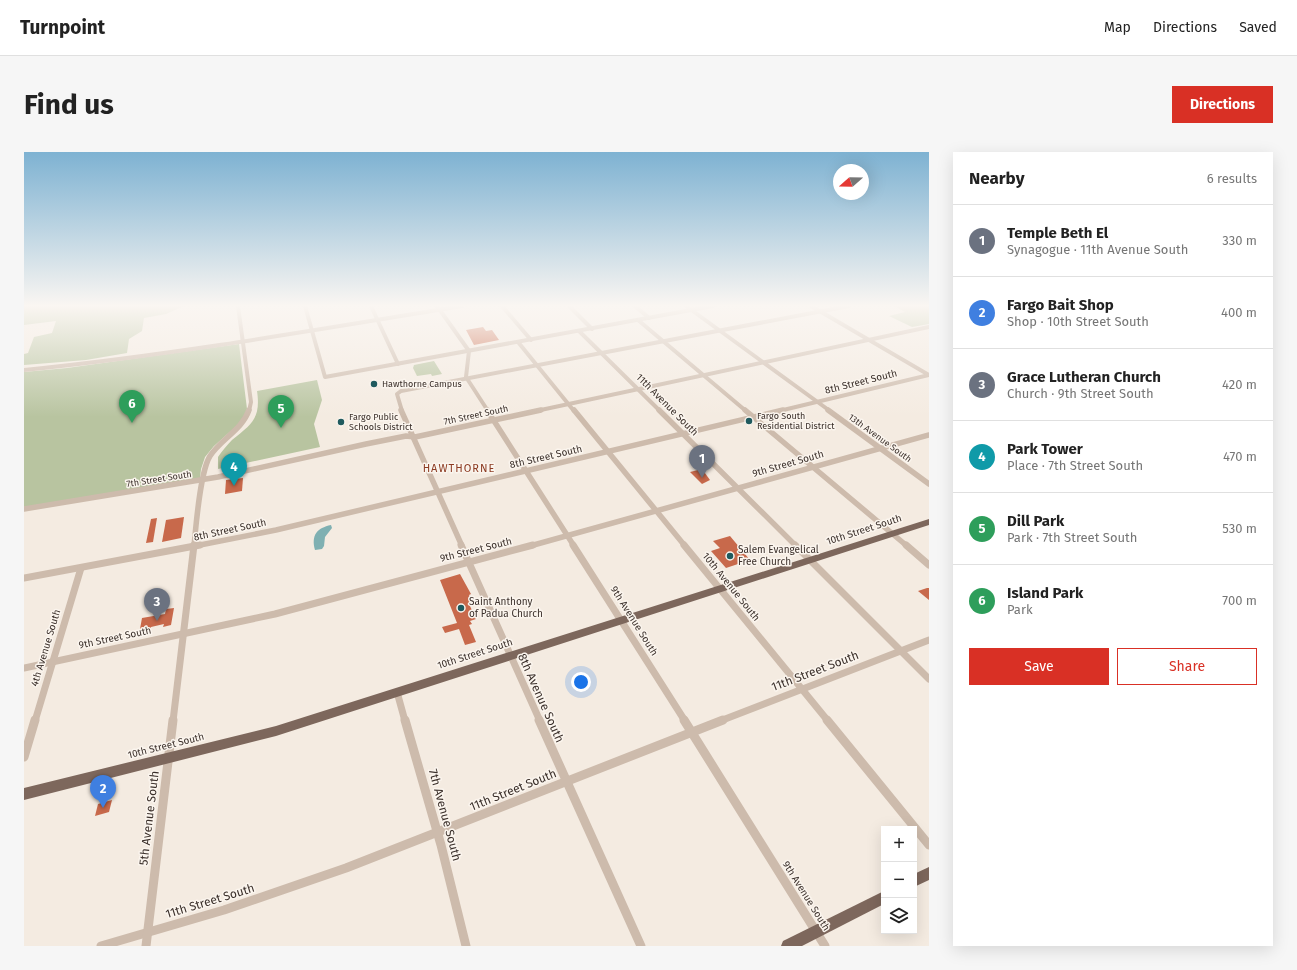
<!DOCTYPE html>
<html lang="en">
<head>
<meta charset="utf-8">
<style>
	:root { --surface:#fff; --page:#f6f6f6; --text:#222; --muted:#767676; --line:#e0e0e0; --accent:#d93025 }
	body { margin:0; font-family:"Fira Sans",sans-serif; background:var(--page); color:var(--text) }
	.controls { position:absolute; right:12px; bottom:12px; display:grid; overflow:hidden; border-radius:0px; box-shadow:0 4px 16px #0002 }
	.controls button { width:36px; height:36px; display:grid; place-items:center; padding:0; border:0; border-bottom:1px solid var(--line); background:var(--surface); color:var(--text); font:20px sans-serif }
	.compass { position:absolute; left:809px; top:12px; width:36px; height:36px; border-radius:50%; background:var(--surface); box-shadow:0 4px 16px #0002; rotate:250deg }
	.you { position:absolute; left:557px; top:530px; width:14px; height:14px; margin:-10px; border:3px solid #fff; border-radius:50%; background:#1a73e8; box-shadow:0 0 0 6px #1a73e833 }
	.badge { display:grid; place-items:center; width:26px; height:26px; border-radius:50%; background:var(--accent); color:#fff; font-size:13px; font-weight:700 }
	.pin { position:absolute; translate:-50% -33px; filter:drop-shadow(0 1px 2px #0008) }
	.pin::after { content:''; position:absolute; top:21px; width:14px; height:12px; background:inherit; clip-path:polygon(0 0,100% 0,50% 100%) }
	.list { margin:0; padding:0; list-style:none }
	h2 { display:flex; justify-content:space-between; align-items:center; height:52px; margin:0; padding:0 16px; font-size:17px }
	h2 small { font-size:13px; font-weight:400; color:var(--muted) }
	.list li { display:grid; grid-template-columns:26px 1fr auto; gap:12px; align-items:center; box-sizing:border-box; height:72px; padding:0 16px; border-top:1px solid var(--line) }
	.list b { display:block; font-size:15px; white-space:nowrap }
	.list p { margin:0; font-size:13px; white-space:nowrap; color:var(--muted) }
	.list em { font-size:13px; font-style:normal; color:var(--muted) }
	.actions { display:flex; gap:8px; padding:12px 16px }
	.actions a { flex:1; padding:9px 0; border:1px solid var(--accent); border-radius:0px; text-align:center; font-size:14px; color:var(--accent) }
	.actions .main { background:var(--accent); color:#fff }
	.icon { flex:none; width:22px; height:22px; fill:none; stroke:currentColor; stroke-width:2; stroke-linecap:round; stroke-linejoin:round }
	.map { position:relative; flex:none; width:905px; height:794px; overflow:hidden; border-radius:0px }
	header { display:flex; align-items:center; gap:24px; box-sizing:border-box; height:56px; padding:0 20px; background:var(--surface); border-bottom:1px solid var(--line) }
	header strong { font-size:19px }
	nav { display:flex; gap:22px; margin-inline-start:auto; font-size:14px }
	.intro { display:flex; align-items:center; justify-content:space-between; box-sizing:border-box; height:96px; padding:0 24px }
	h1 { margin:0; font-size:28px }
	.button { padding:10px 18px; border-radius:0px; background:var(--accent); color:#fff; font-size:14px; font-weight:700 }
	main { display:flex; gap:24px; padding:0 24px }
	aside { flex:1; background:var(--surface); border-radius:0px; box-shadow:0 4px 16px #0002 }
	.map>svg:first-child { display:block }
</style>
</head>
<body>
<header>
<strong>Turnpoint</strong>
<nav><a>Map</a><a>Directions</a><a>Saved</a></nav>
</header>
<div class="intro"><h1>Find us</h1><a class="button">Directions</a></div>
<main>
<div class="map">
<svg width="905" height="794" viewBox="0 0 905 794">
	<rect width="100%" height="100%" fill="#f4ebe1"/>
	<g fill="#b8c4a0">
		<polygon points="0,154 160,154 142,162 120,166 118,179 105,187 103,201 62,208 0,213 0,202 4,201 10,185 28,181 32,169 0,173"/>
		<polygon points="870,154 905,154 905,172 888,175 865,164 881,160"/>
		<polygon points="215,192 223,257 219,268 190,294 181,305 177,317 176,326 0,355 0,220 43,216"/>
		<polygon points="410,209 418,222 408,224 407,222 393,224 389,216 390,213"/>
		<path d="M293,228l5,20 -8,24 6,23 -102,22v-12c4,-6 9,-12 14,-17 20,-16 29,-22 25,-49z"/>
	</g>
	<path fill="#7fb0b2" d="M307,373l1,3 -7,9 -1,9 -2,3 -7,1c-4,-15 2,-22 16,-25z"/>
	<g fill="#c8694b">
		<polygon points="459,175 462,179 468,178 475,188 450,193 442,178"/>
		<polygon points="678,317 686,328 678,332 666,320"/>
		<polygon points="219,326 218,339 201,342 202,328"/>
		<polygon points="160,365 157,386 138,390 142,368"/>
		<polygon points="133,366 129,390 122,391 127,367"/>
		<polygon points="706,384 726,408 702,416 687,399 696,396 689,389"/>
		<polygon points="436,422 447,442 445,443 449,453 446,454 452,467 446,469 448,472 445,473 452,490 441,493 435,477 421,481 418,475 433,471 416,428"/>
		<polygon points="903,436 905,436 905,448 894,439"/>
		<polygon points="150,456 147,473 139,475 140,472 127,475 126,479 120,480 121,476 116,477 118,466 141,462 142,457"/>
		<polygon points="88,648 85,660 71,664 74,652"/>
	</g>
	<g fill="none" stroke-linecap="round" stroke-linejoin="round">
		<g stroke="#cdbbac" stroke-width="4">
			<polyline points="214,154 227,250 225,259"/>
			<polyline points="281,154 301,225 689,154"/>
			<polyline points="347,154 374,212"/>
			<polyline points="413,154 445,199 442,225 464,259"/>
			<polyline points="478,154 507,188"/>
			<polyline points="545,154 568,177"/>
			<polyline points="611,154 625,166"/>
			<polyline points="662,154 806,259"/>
			<polyline points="787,154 905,223"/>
			<polyline points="614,168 722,259"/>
			<polyline points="555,179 636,259"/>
			<polyline points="494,190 550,259"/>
			<path d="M0,218c147,-15 292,-40 438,-64"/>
			<polyline points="378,259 373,242 377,239 825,154"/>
			<polyline points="512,259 905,175"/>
			<polyline points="755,259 905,223"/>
		</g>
		<g stroke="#cdbbac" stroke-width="5.5">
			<polyline points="377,258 438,394"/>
			<polyline points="463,258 550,394"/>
			<polyline points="550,258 661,394"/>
			<polyline points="635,258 772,394"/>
			<polyline points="721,258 883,394"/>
			<polyline points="804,258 905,332"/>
			<polyline points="0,357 194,325 342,292 382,284 391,285 517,258"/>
			<path d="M170,394c2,-20 6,-74 16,-90 11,-17 32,-26 39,-46"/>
			<polyline points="171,394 252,378 759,258"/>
			<polyline points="506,394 905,283"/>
		</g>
		<g stroke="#cdbbac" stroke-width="7">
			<polyline points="437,393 516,569"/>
			<polyline points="549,393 661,569"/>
			<polyline points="660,393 804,569"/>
			<polyline points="771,393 905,527"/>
			<polyline points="882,393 905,413"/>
			<polyline points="0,426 176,393"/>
			<polyline points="0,516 251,462 509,393"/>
			<polyline points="373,540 381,569"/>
			<polyline points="11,569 57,416"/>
			<polyline points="149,569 170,393"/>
			<polyline points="696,569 905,488"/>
		</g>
		<g stroke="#cdbbac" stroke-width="9">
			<polyline points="381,568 417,693 442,794"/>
			<polyline points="515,568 617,794"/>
			<polyline points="660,568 801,794"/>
			<polyline points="803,568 905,693"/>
			<polyline points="0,605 11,568"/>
			<polyline points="77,794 200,758 322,716 699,568"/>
			<polyline points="122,794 149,568"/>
		</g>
		<g fill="#7d675c" fill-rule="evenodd">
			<polygon points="905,367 905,373 252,584 0,648 0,636 252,574"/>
			<polygon points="905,715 905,728 890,735 890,722"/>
			<polygon points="860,739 860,752 778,794 757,794 759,789"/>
		</g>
	</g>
	<linearGradient id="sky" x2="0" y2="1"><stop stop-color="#7eb2d2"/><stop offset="0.58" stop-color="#faf6f2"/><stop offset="1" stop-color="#faf6f2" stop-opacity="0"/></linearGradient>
	<rect width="905" height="265" fill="url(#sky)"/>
	<g fill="#1f5a5e" stroke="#fbf5ee" stroke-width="1.5">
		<circle cx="350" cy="232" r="4"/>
		<circle cx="725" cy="269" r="4"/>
		<circle cx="317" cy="270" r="4"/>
		<circle cx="706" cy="404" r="4"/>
		<circle cx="437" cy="456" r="4"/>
	</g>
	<g text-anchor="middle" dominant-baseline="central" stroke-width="3" stroke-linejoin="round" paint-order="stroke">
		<g font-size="9" fill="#3b302b" stroke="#fbf5ee" text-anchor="start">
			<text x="358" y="232">Hawthorne Campus</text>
			<text x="733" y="264">Fargo South<tspan x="733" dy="10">Residential District</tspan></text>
			<text x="325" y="265">Fargo Public<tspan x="325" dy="10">Schools District</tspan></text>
		</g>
		<g font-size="9" fill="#3b302b" stroke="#fbf5ee">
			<text transform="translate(452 263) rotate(-12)">7th Street South</text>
			<text transform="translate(856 286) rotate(36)">13th Avenue South</text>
			<text transform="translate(135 327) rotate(-9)">7th Street South</text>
		</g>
		<g font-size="10" fill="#3b302b" stroke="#fbf5ee">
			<text transform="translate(837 230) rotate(-14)">8th Street South</text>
			<text transform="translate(643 253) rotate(45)">11th Avenue South</text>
			<text transform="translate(522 305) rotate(-13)">8th Street South</text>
			<text transform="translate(764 312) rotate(-16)">9th Street South</text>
			<text transform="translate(206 378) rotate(-12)">8th Street South</text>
			<text transform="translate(840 378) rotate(-18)">10th Street South</text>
			<text transform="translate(452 398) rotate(-14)">9th Street South</text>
			<text transform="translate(707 435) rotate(51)">10th Avenue South</text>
			<text transform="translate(610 469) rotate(58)">9th Avenue South</text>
			<text transform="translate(91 486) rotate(-12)">9th Street South</text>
			<text transform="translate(22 496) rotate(-73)">4th Avenue South</text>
			<text transform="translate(451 502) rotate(-18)">10th Street South</text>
			<text transform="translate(142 594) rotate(-14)">10th Street South</text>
			<text transform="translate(782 744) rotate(58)">9th Avenue South</text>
		</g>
		<g font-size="10" fill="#3b302b" stroke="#fbf5ee" text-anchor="start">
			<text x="714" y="398">Salem Evangelical<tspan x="714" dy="12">Free Church</tspan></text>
			<text x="445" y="450">Saint Anthony<tspan x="445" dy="12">of Padua Church</tspan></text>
		</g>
		<g font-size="11" letter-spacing="1" fill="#8c3b22" stroke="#fbf5ee">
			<text x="435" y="316">HAWTHORNE</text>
		</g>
		<g font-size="12" fill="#3b302b" stroke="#fbf5ee">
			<text transform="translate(791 519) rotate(-21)">11th Street South</text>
			<text transform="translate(517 546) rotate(66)">8th Avenue South</text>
			<text transform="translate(489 638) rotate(-22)">11th Street South</text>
			<text transform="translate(421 663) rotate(75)">7th Avenue South</text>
			<text transform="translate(125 666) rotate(-83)">5th Avenue South</text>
			<text transform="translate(186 749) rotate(-17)">11th Street South</text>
		</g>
	</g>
</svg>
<div class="controls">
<button>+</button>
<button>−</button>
<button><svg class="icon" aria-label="layers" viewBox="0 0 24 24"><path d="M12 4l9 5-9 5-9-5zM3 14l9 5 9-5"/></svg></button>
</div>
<svg class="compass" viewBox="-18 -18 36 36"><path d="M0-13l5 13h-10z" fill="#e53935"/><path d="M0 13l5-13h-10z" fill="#767676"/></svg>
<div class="you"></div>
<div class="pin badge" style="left:678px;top:326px;background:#6b7280">1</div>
<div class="pin badge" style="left:79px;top:656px;background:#3f7fe0">2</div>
<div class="pin badge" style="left:133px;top:469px;background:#6b7280">3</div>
<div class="pin badge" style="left:210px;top:334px;background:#0f9aa8">4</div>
<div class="pin badge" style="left:257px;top:276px;background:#2e9e5b">5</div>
<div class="pin badge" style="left:108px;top:271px;background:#2e9e5b">6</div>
</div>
<aside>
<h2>Nearby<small>6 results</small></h2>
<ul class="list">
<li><span class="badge" style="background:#6b7280">1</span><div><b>Temple Beth El</b><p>Synagogue · 11th Avenue South</p></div><em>330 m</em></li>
<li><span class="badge" style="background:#3f7fe0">2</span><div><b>Fargo Bait Shop</b><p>Shop · 10th Street South</p></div><em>400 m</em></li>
<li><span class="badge" style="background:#6b7280">3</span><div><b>Grace Lutheran Church</b><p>Church · 9th Street South</p></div><em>420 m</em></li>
<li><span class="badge" style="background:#0f9aa8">4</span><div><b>Park Tower</b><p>Place · 7th Street South</p></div><em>470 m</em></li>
<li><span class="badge" style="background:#2e9e5b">5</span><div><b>Dill Park</b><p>Park · 7th Street South</p></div><em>530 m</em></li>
<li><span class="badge" style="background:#2e9e5b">6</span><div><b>Island Park</b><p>Park</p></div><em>700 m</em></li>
</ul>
<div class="actions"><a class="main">Save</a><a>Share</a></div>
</aside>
</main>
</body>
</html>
